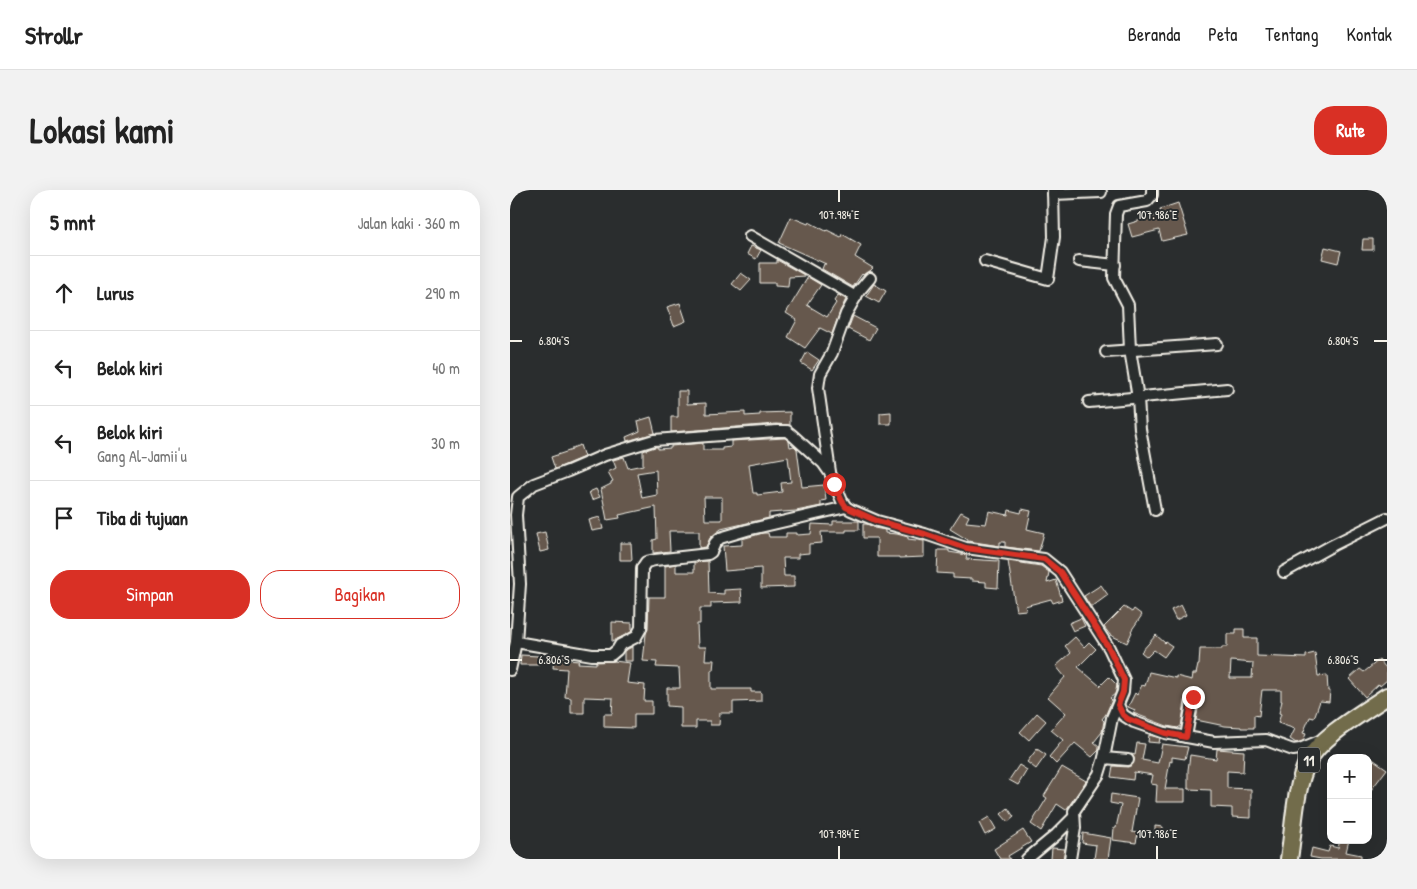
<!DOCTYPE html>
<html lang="id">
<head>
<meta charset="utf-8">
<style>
	:root { --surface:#fff; --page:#f2f2f2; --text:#222; --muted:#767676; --line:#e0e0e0; --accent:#d93025 }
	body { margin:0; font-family:"Patrick Hand",sans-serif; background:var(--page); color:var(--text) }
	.controls { position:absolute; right:15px; bottom:15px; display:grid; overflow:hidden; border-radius:10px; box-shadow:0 5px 20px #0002 }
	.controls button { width:45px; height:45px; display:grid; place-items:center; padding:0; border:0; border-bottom:1px solid var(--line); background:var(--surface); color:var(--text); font:25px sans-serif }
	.stop { position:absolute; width:15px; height:15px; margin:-11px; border:4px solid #d93025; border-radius:50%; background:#fff }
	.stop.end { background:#d93025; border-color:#fff; box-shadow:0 1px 5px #0008 }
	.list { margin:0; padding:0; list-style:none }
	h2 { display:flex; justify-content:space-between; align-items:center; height:65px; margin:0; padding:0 20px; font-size:21px }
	h2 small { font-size:16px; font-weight:400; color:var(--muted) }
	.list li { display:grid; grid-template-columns:32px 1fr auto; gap:15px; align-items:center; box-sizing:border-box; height:75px; padding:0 20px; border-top:1px solid var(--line) }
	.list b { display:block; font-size:19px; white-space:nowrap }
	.list p { margin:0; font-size:16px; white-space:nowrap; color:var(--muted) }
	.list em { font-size:16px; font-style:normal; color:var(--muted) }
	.actions { display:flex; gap:10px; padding:15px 20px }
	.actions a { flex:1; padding:11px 0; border:1px solid var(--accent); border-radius:20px; text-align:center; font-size:18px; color:var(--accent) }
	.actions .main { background:var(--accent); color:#fff }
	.icon { flex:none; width:28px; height:28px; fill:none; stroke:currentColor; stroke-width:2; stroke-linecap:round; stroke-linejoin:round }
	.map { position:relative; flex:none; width:877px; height:669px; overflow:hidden; border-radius:20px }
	header { display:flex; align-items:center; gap:30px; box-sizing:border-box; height:70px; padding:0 25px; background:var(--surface); border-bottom:1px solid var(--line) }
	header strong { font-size:24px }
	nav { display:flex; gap:28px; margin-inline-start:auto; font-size:18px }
	.intro { display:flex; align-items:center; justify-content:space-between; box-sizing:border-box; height:120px; padding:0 30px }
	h1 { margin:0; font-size:35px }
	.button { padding:12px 22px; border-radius:20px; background:var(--accent); color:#fff; font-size:18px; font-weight:700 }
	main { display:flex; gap:30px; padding:0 30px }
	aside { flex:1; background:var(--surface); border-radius:20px; box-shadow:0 5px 20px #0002 }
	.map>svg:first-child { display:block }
</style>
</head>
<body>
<header>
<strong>Strollr</strong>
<nav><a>Beranda</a><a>Peta</a><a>Tentang</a><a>Kontak</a></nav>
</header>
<div class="intro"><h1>Lokasi kami</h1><a class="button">Rute</a></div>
<main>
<aside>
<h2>5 mnt<small>Jalan kaki · 360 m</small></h2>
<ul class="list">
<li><svg class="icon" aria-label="ahead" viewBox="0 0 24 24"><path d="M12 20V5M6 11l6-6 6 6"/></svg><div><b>Lurus</b></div><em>290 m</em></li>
<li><svg class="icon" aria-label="left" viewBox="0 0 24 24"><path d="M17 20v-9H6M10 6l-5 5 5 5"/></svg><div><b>Belok kiri</b></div><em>40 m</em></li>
<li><svg class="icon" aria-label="left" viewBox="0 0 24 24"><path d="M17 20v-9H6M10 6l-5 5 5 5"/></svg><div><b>Belok kiri</b><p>Gang Al-Jamii'u</p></div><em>30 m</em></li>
<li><svg class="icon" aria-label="arrive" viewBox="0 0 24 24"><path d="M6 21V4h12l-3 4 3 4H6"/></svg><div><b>Tiba di tujuan</b></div></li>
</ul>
<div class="actions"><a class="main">Simpan</a><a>Bagikan</a></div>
</aside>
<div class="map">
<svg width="877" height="669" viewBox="0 0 877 669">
	<rect width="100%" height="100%" fill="#2a2d2e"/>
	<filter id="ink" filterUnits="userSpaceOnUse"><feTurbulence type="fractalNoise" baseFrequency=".02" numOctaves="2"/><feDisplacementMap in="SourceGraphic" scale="10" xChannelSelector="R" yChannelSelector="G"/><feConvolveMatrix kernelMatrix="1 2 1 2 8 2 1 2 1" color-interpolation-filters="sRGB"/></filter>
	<g filter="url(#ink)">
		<g fill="#66594d" stroke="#f4f1e8" fill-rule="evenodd">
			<polygon points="668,13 678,45 652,51 649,40 622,47 618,34 651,24 650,19"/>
			<polygon points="281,27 298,34 299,32 316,41 317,40 331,47 332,44 351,55 345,67 363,78 360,81 357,82 353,85 352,84 343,97 312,79 314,74 316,74 269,53"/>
			<polygon points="853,49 863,49 863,60 852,60"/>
			<polygon points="241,56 251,60 246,69 237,64"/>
			<polygon points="815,57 831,61 828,73 812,69"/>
			<polygon points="267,70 296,86 279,87 278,97 265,96 265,93 250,93 250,73 267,73"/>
			<polygon points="231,83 241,90 231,101 222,94"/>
			<polygon points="298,87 311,95 297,115 317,127 326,113 324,111 328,105 336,109 330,122 322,144 310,138 295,158 278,147 287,130 276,123"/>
			<polygon points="364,94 376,101 369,113 356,106"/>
			<polygon points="170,113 176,131 164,136 157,117"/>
			<polygon points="343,126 366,138 359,150 338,139"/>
			<polygon points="297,162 309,170 302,180 291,173"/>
			<polygon points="168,201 177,201 177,214 196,213 196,224 235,222 235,226 250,225 250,223 280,222 280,235 266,234 161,242 161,227 168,227"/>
			<polygon points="381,222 381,234 370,234 370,223"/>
			<polygon points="141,227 145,243 117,251 116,247 130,241 128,231"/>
			<path d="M275,248l4,3 1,6 4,-1 3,3 5,38 22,-2 2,15 -5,1v5l-25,5 -27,2v5l-48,11 -11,9 -4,9 -7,1v-17h-30l1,20 -17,2v-13l4,-1 -1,-32 -37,8 1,3 -13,2 -6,-31 10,-5v-2l2,-1 -5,-9 8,-4 -3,-8 11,-3 4,11 15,-3v-14l12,-4h3v2l13,-1v-2l32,-3v7h19v-2l9,-1v-6zM278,267l3,25 -10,1 1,9 -25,3v-2h-4l-4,-29zM146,280l1,25 -15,3 -5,-25zM194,307h18v23h-17z"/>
			<polygon points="70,255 74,267 45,279 41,267 62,260 62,258"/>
			<polygon points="86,299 90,307 82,310 79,302"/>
			<polygon points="512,319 521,321 517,339 534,343 529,361 495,357 495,352 490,352 490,356 458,351 458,350 440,339 451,322 459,326 456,332 476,334 479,321 498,325 499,320 511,323"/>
			<polygon points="90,327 93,339 82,341 79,330"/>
			<polygon points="323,331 349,331 349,340 336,340 336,342 311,342 312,353 299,354 299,363 288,364 288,368 273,368 274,386 284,386 284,397 251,398 251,378 215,381 213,356 232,355 232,349 253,343 258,343 259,347 276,347 276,343 287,343 287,345 301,344 302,334 323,335"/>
			<polygon points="353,334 357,334 364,337 364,338 375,340 375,343 387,344 398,347 398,349 414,351 414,367 389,368 389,367 367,367 367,348 353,348"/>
			<polygon points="35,342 39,360 30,362 26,344"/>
			<polygon points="110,353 121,353 122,370 110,370"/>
			<polygon points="428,360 439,360 439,362 457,365 456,369 489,371 488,398 476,397 476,392 462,391 462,389 443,388 443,384 427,383"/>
			<polygon points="198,371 199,403 214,404 214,400 231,399 232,412 201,413 201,418 190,418 190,434 187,434 188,457 196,457 195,470 204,470 203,480 201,480 201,499 241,499 241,502 251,502 251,511 223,512 223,523 210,523 209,535 200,535 200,531 186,531 186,538 171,538 171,517 157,516 157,498 170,498 169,478 146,477 147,472 133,471 136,444 138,438 139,407 155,407 155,376 166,374 166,382 184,382 184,372"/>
			<polygon points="498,371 531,376 539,382 537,393 546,390 552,410 543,413 541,409 515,416 516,420 506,421"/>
			<polygon points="591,395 598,405 583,416 580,416 574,406"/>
			<polygon points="671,415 676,425 666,430 661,420"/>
			<polygon points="614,417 622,422 624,419 632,425 621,441 622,442 617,453 600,445 594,437"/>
			<polygon points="571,428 575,436 563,441 559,433"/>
			<polygon points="102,432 122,433 122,440 121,442 102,452"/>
			<path d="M726,439h8v9h13v18l49,2v-3l9,-2 3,23 9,-1 1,16h2l-1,11 -9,-1 -6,17 -4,-1 -7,16 3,1 -3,7 -7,2 -6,-4 5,-10 -17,-6 3,-9 -2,-1 3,-12h-1v-11h-19l-3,26 -5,-1v13h-13v-1l-16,-1 -29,-6 4,-22 -2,-6 -4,-2 -6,2 -2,3 -5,32h-2l-1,1 -11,-2 -34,-13 2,-3 -7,-3 7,-14 2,2 5,-10 3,1 4,-14 27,6v-2l16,4 1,-6h3l2,-9h1l1,-16h22v-2h5v-13h9zM721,471l22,2 -1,15h-22z"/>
			<polygon points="646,445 655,453 656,452 662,456 654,467 644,460 637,467 631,462"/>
			<polygon points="565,447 574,457 579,452 586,459 568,477 590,496 599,487 607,495 606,500 605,504 600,508 602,510 596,524 592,529 594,531 592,542 584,552 589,556 589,560 582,567 565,553 546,574 539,567 553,550 541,540 556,523 538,507 555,487 546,476 561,463 555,456"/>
			<polygon points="122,457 122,471 114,471 114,461"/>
			<polygon points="11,465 29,466 29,475 10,475"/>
			<polygon points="44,466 58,468 58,470 69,471 68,473 86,474 86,472 104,471 120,473 117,493 135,495 134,511 142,511 142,524 124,524 124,538 94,537 94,524 102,524 103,508 74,507 74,523 61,523 61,508 55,507 57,479 43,478"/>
			<polygon points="869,470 877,479 877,490 870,496 869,494 855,507 839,489 850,479 854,482"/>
			<polygon points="527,523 536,531 519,550 510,542"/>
			<polygon points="639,545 650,548 649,553 638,552"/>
			<polygon points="627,553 635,554 632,570 648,573 652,554 678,557 675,569 662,567 662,572 660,571 655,599 675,599 675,612 646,612 647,595 641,594 643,585 624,582 623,590 601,587 603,576 618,577 623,574 624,568 621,564 625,565"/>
			<polygon points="527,559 536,565 526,579 517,572"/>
			<polygon points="707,559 734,561 733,582 717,581 717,598 741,599 741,628 722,627 722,618 701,617 701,600 678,599 678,580 680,565 706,569"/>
			<polygon points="861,568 877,579 858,604 858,571"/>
			<polygon points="509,575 517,580 508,595 499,590"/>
			<polygon points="552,577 576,591 556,620 547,614 531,641 521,634 537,608 534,606"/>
			<polygon points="601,604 628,608 622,642 628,643 626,653 603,650 604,638 606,638 611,615 600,613"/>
			<polygon points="498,618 504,627 498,632 491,624"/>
			<polygon points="479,627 486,639 475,645 469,633"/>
			<polygon points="645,636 653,637 653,646 645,646"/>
			<polygon points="513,640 521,652 498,666 500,669 490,669 484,659"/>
			<polygon points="573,643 601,648 598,669 584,669 586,655 572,653"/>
			<polygon points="830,650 839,650 836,662 851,665 851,669 811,669 800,667 802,658 818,662 820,656 828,658"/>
			<polygon points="542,658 555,659 553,669 541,669"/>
		</g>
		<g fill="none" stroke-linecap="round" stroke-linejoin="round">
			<g stroke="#f4f1e8" stroke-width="14">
				<g id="minor">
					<polyline points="642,0 642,5 637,11 609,16 606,24 604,88 618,115 620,160 628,208 630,239 645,320"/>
					<polyline points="543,4 591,2"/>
					<polyline points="240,46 346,107"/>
					<polyline points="475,71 538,89 544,47 543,0"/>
					<polyline points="569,71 605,75"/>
					<polyline points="596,162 707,154"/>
					<polyline points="579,212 717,199"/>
					<polyline points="320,282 308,198 310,184 322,163 336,124 349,101 360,88"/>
					<polyline points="774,382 823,355 877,328"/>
					<polyline points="6,452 82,465 101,465 107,460 110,455 126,447 131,438 132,378 136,372 145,370 198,364 201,362 205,353 210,348 237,340 336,317"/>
					<polyline points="0,480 6,452 10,394 6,325 8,307 24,294 58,281 95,265 144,250 267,241 277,241 282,245 313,273 320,283 332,311 336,317 341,320 367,331 415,344 456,358 534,369 550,382 599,458 614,490 613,502 602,528 594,568 589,584 564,621 565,638 560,669"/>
					<polyline points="608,515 613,525 624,532 655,543 704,552 756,550 783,560 790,559 812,550"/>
					<polyline points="676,547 683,507"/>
					<polyline points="594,568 618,570"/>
					<polyline points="517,669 546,645 564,627"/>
				</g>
			</g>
			<g stroke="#f4f1e8" stroke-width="20">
				<path id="trunk" d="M779,669c5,-30 5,-70 19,-98 13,-25 56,-49 79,-65"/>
			</g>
			<use href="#minor" stroke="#2a2d2e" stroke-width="10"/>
			<use href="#trunk" stroke="#726c4b" stroke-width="16"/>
		</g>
	</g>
	<g fill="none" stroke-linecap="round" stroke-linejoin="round" filter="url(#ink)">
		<polyline stroke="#d93025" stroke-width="6" points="324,294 332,311 336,317 367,331 415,344 456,358 534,369 550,382 599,458 614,490 613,502 608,515 613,525 618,529 655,543 676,547 683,507"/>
	</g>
	<path fill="none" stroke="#f4f1e8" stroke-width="2" d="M329,0v12M647,0v12M0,151h12M864,151h13M0,470h12M864,470h13M329,656v13M647,656v13"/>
	<g text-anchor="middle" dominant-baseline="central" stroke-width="4" stroke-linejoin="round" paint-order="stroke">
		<rect fill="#2a2d2e" stroke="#b7b6b0" stroke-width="1" x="788" y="557.5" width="22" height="25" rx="4"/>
		<g font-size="15" font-weight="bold" fill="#f4f1e8">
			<text x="799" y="570">11</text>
		</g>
	</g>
	<g font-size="12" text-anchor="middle" fill="#f4f1e8" stroke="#2a2d2e" stroke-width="4" stroke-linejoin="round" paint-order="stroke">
		<text x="329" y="29">107.984°E</text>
		<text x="647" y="29">107.986°E</text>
		<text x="44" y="155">6.804°S</text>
		<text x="833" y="155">6.804°S</text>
		<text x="44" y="474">6.806°S</text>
		<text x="833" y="474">6.806°S</text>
		<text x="329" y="648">107.984°E</text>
		<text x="647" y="648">107.986°E</text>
	</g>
</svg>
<div class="controls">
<button>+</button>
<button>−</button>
</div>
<div class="stop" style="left:324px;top:294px"></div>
<div class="stop end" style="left:683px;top:507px"></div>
</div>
</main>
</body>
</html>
